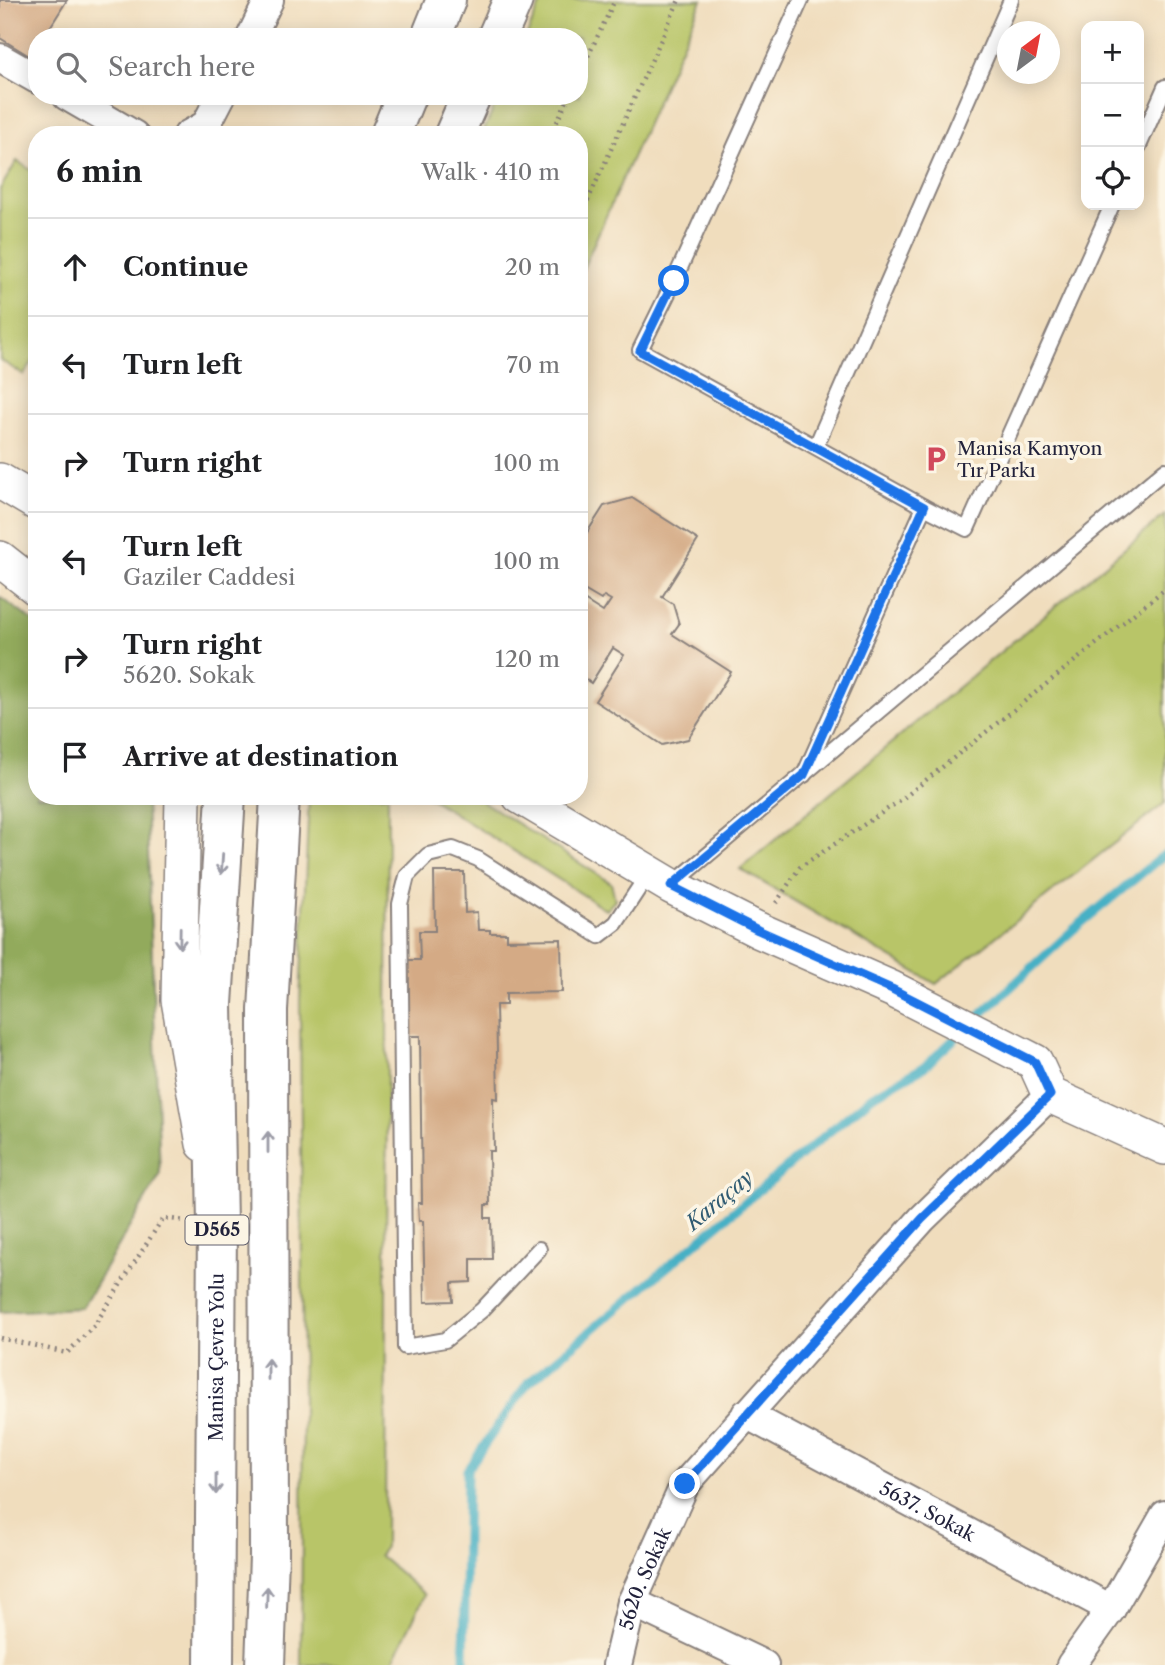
<!DOCTYPE html>
<html lang="en">
<head>
<meta charset="utf-8">
<style>
	:root { --surface:#fff; --page:#f2f2f2; --text:#202124; --muted:#757577; --line:#e0e0e0 }
	body { margin:0; font-family:"Libre Caslon Text",serif; background:var(--page); color:var(--text) }
	.controls { position:absolute; right:21px; top:21px; display:grid; overflow:hidden; border-radius:14px; box-shadow:0 4px 18px #0003 }
	.controls button { width:63px; height:63px; display:grid; place-items:center; padding:0; border:0; border-bottom:2px solid var(--line); background:var(--surface); color:var(--text); font:35px sans-serif }
	.compass { position:absolute; left:997px; top:21px; width:63px; height:63px; border-radius:50%; background:var(--surface); box-shadow:0 4px 18px #0003; rotate:32deg }
	.stop { position:absolute; width:21px; height:21px; margin:-16px; border:5px solid #1a73e8; border-radius:50%; background:#fff }
	.stop.end { background:#1a73e8; border-color:#fff; box-shadow:0 2px 7px #0008 }
	.list { margin:0; padding:0; list-style:none }
	h2 { display:flex; justify-content:space-between; align-items:center; height:91px; margin:0; padding:0 28px; font-size:30px }
	h2 small { font-size:23px; font-weight:400; color:var(--muted) }
	.list li { display:grid; grid-template-columns:46px 1fr auto; gap:21px; align-items:center; box-sizing:border-box; height:98px; padding:0 28px; border-top:2px solid var(--line) }
	.list b { display:block; font-size:26px; white-space:nowrap }
	.list p { margin:0; font-size:23px; white-space:nowrap; color:var(--muted) }
	.list em { font-size:23px; font-style:normal; color:var(--muted) }
	.icon { flex:none; width:38px; height:38px; fill:none; stroke:currentColor; stroke-width:2; stroke-linecap:round; stroke-linejoin:round }
	.map { position:relative; flex:none; width:1165px; height:1665px; overflow:hidden }
	.search { position:absolute; background:var(--surface); box-shadow:0 4px 18px #0003; left:28px; top:28px; width:560px; height:77px; display:flex; align-items:center; gap:18px; box-sizing:border-box; padding:0 24px; border-radius:28px; color:var(--muted); font-size:26px }
	.panel { position:absolute; background:var(--surface); box-shadow:0 4px 18px #0003; left:28px; top:126px; width:560px; height:679px; border-radius:28px }
	.map>svg:first-child { display:block }
</style>
</head>
<body>
<div class="map">
<svg width="1165" height="1665" viewBox="0 0 1165 1665">
	<rect width="100%" height="100%" fill="#fcf5e5"/>
	<filter id="ink" filterUnits="userSpaceOnUse"><feTurbulence type="fractalNoise" baseFrequency=".0143" numOctaves="2"/><feDisplacementMap in="SourceGraphic" scale="14" xChannelSelector="R" yChannelSelector="G"/><feConvolveMatrix kernelMatrix="1 2 1 2 8 2 1 2 1" color-interpolation-filters="sRGB"/></filter>
	<filter id="wash" filterUnits="userSpaceOnUse"><feTurbulence type="fractalNoise" baseFrequency=".00686" numOctaves="4" result="noise"/><feDisplacementMap in="SourceGraphic" scale="28" xChannelSelector="R" yChannelSelector="G"/><feGaussianBlur stdDeviation="1.57" result="paint"/><feColorMatrix in="noise" values="0 0 0 0 0 0 0 0 0 0 0 0 0 0 0 0 0 1.4 0 .05"/><feComposite in="paint" operator="in"/></filter>
	<g filter="url(#wash)">
		<rect width="100%" height="100%" fill="#f0ddbd"/>
		<g fill="#b8c567" stroke="#6d7451" stroke-width="2">
			<polygon points="542,0 702,0 579,277 579,135 482,135 499,96 579,96 579,37 526,37"/>
			<polygon points="17,161 37,174 37,355 24,375 0,360 0,189"/>
			<polygon points="1165,515 1165,803 936,984 740,869"/>
			<polygon points="309,796 388,796 385,1547 379,1555 425,1595 391,1665 301,1665 303,1405 300,1001"/>
			<polygon points="427,796 474,796 611,883 615,899 607,910"/>
		</g>
		<polygon fill="#92aa5c" stroke="#5a664c" stroke-width="2" points="0,597 37,624 37,796 146,796 160,1175 82,1308 0,1312"/>
		<g fill="none" stroke-linecap="round" stroke-linejoin="round">
			<g stroke="#46b0c5" stroke-width="9">
				<polyline points="974,1021 1074,929 1165,854"/>
				<polyline points="464,1665 467,1470 527,1384 871,1097 924,1067 961,1033"/>
			</g>
		</g>
		<g id="blocks">
			<g fill="#d4aa85">
				<polygon points="0,0 67,0 44,37 37,37 37,48 31,57 0,38"/>
				<polygon points="632,498 698,540 662,597 673,604 679,624 672,634 731,672 688,739 662,745 595,701 624,655 613,648 591,683 579,675 579,597 603,612 611,600 604,596 601,600 579,587 579,545 604,506"/>
				<polygon points="434,872 464,872 465,913 477,912 478,930 490,930 490,933 507,933 507,940 561,939 562,992 506,993 506,1005 496,1005 498,1099 493,1098 494,1151 489,1151 490,1205 485,1205 485,1218 491,1218 492,1259 471,1259 471,1282 452,1283 453,1301 425,1302 423,1221 419,1221 418,1203 422,1203 420,1036 408,1036 406,960 420,960 419,931 435,931"/>
			</g>
		</g>
	</g>
	<g filter="url(#ink)">
		<use href="#blocks" fill-opacity="0" stroke="#89807c" stroke-width="2"/>
		<g fill="none" stroke-linecap="round" stroke-linejoin="round">
			<g stroke="#89807c" stroke-width="18">
				<g id="service">
					<polyline points="801,0 674,281 640,350 924,507 804,775"/>
					<polyline points="1139,146 1165,87"/>
					<polyline points="816,446 1011,0"/>
					<polyline points="924,507 967,529 1112,205"/>
					<polyline points="672,885 1165,470"/>
					<polyline points="539,1249 482,1310 445,1340 405,1347 400,904 407,876 428,855 453,849 478,859 599,936 616,923 648,874"/>
				</g>
			</g>
			<g stroke="#89807c" stroke-width="32">
				<g id="minor">
					<polyline points="251,37 269,0"/>
					<polyline points="0,58 37,79"/>
					<polyline points="67,96 134,135"/>
					<polyline points="188,135 206,125 221,96"/>
					<path id="s1" d="M746,1414l365,195"/>
					<polyline points="632,1602 764,1665"/>
					<path id="s2" d="M617,1665l15,-63 53,-118 237,-265 128,-124"/>
					<polyline points="1071,1665 1111,1609 1165,1515"/>
				</g>
			</g>
			<g stroke="#89807c" stroke-width="38">
				<g id="tertiary">
					<polyline points="0,481 37,503"/>
					<polyline points="0,559 37,588"/>
					<polyline points="183,796 179,1000 204,1144"/>
					<polyline points="520,796 671,886 758,930 892,989 1035,1062 1050,1095 1165,1147"/>
				</g>
			</g>
			<g stroke="#89807c" stroke-width="42">
				<g id="trunk">
					<polyline points="431,37 446,0"/>
					<polyline points="497,37 513,0"/>
					<polyline points="390,135 406,96"/>
					<polyline points="454,135 471,96"/>
					<path id="s3" d="M214,1665l3,-440 -4,-221 13,-208"/>
					<polyline points="265,1665 269,1556 268,1010 280,796"/>
				</g>
			</g>
			<g stroke="#89807c" stroke-width="4.5" stroke-dasharray="2 5" stroke-linecap="butt">
				<polyline points="579,75 615,0"/>
				<polyline points="551,135 569,96"/>
				<polyline points="579,220 679,0"/>
				<polyline points="776,903 800,867 901,800 1165,589"/>
				<polyline points="0,1338 67,1353 94,1326 163,1218 186,1221"/>
			</g>
			<use href="#service" stroke="#fff" stroke-width="14"/>
			<use href="#minor" stroke="#fff" stroke-width="28"/>
			<use href="#tertiary" stroke="#fff" stroke-width="35"/>
			<use href="#trunk" stroke="#fff" stroke-width="38"/>
		</g>
		<defs><path id="oneway-shaft" d="M-6 0H5M1.5-3L5.5 0L1.5 3" fill="none" stroke-width="1.6" stroke-linecap="round" stroke-linejoin="round" transform="scale(1.75)"/></defs>
		<g stroke="#9c9ca7">
			<use href="#oneway-shaft" transform="translate(222 864) rotate(94)"/>
			<use href="#oneway-shaft" transform="translate(180 938) rotate(91)"/>
			<use href="#oneway-shaft" transform="translate(268 1142) rotate(-90)"/>
			<use href="#oneway-shaft" transform="translate(268 1369) rotate(-90)"/>
			<use href="#oneway-shaft" transform="translate(216 1484) rotate(90)"/>
			<use href="#oneway-shaft" transform="translate(267 1597) rotate(-88)"/>
		</g>
	</g>
	<g fill="none" stroke-linecap="round" stroke-linejoin="round" filter="url(#ink)">
		<polyline stroke="#1a73e8" stroke-width="9" points="674,281 640,351 924,507 804,775 671,886 758,930 892,989 1035,1062 1050,1095 922,1219 685,1484"/>
	</g>
	<defs>
		<g id="parking-bare" transform="scale(2.1)"><path d="M-3.5-5.5H1a3.5 3.5 0 0 1 0 7H-1V5.5H-3.5ZM-1-3.4V-.6H.8a1.4 1.4 0 0 0 0-2.8Z" fill="#d1495b" stroke="#fcf5e5" stroke-width="2.5" paint-order="stroke"/></g>
	</defs>
	<g fill-rule="evenodd">
		<use href="#parking-bare" x="936" y="459"/>
	</g>
	<g text-anchor="middle" dominant-baseline="central" stroke-width="7" stroke-linejoin="round" paint-order="stroke">
		<rect fill="#fcf5e5" stroke="#63616e" stroke-width="2" x="185.5" y="1215.5" width="63" height="29" rx="5"/>
		<g font-size="18" font-weight="bold" fill="#22223b">
			<text x="217" y="1230">D565</text>
		</g>
		<g font-size="19" fill="#22223b" stroke="#fcf5e5" text-anchor="start">
			<text x="957" y="448">Manisa Kamyon<tspan x="957" dy="22">Tır Parkı</tspan></text>
		</g>
		<g font-size="19" fill="#22223b" stroke="#fcf5e5">
			<text stroke="none"><textPath href="#s3" startOffset="308">Manisa Çevre Yolu</textPath></text>
			<text stroke="none"><textPath href="#s1" startOffset="206">5637. Sokak</textPath></text>
			<text stroke="none"><textPath href="#s2" startOffset="91">5620. Sokak</textPath></text>
		</g>
		<g font-size="21" font-style="italic" fill="#305b72" stroke="#fcf5e5">
			<text transform="translate(719 1200) rotate(-40)">Karaçay</text>
		</g>
	</g>
</svg>
<div class="controls">
<button>+</button>
<button>−</button>
<button><svg class="icon" aria-label="locate" viewBox="0 0 24 24"><circle cx="12" cy="12" r="6"/><path d="M12 2v4M12 18v4M2 12h4M18 12h4"/></svg></button>
</div>
<svg class="compass" viewBox="-18 -18 36 36"><path d="M0-13l5 13h-10z" fill="#e53935"/><path d="M0 13l5-13h-10z" fill="#757577"/></svg>
<div class="stop" style="left:674px;top:281px"></div>
<div class="stop end" style="left:685px;top:1484px"></div>
<div class="search"><svg class="icon" aria-label="search" viewBox="0 0 24 24"><circle cx="10" cy="10" r="6"/><path d="M15 15l6 6"/></svg>Search here</div>
<section class="panel">
<h2>6 min<small>Walk · 410 m</small></h2>
<ul class="list">
<li><svg class="icon" aria-label="ahead" viewBox="0 0 24 24"><path d="M12 20V5M6 11l6-6 6 6"/></svg><div><b>Continue</b></div><em>20 m</em></li>
<li><svg class="icon" aria-label="left" viewBox="0 0 24 24"><path d="M17 20v-9H6M10 6l-5 5 5 5"/></svg><div><b>Turn left</b></div><em>70 m</em></li>
<li><svg class="icon" aria-label="right" viewBox="0 0 24 24"><path d="M7 20v-9h11M14 6l5 5-5 5"/></svg><div><b>Turn right</b></div><em>100 m</em></li>
<li><svg class="icon" aria-label="left" viewBox="0 0 24 24"><path d="M17 20v-9H6M10 6l-5 5 5 5"/></svg><div><b>Turn left</b><p>Gaziler Caddesi</p></div><em>100 m</em></li>
<li><svg class="icon" aria-label="right" viewBox="0 0 24 24"><path d="M7 20v-9h11M14 6l5 5-5 5"/></svg><div><b>Turn right</b><p>5620. Sokak</p></div><em>120 m</em></li>
<li><svg class="icon" aria-label="arrive" viewBox="0 0 24 24"><path d="M6 21V4h12l-3 4 3 4H6"/></svg><div><b>Arrive at destination</b></div></li>
</ul>
</section>
</div>
</body>
</html>
